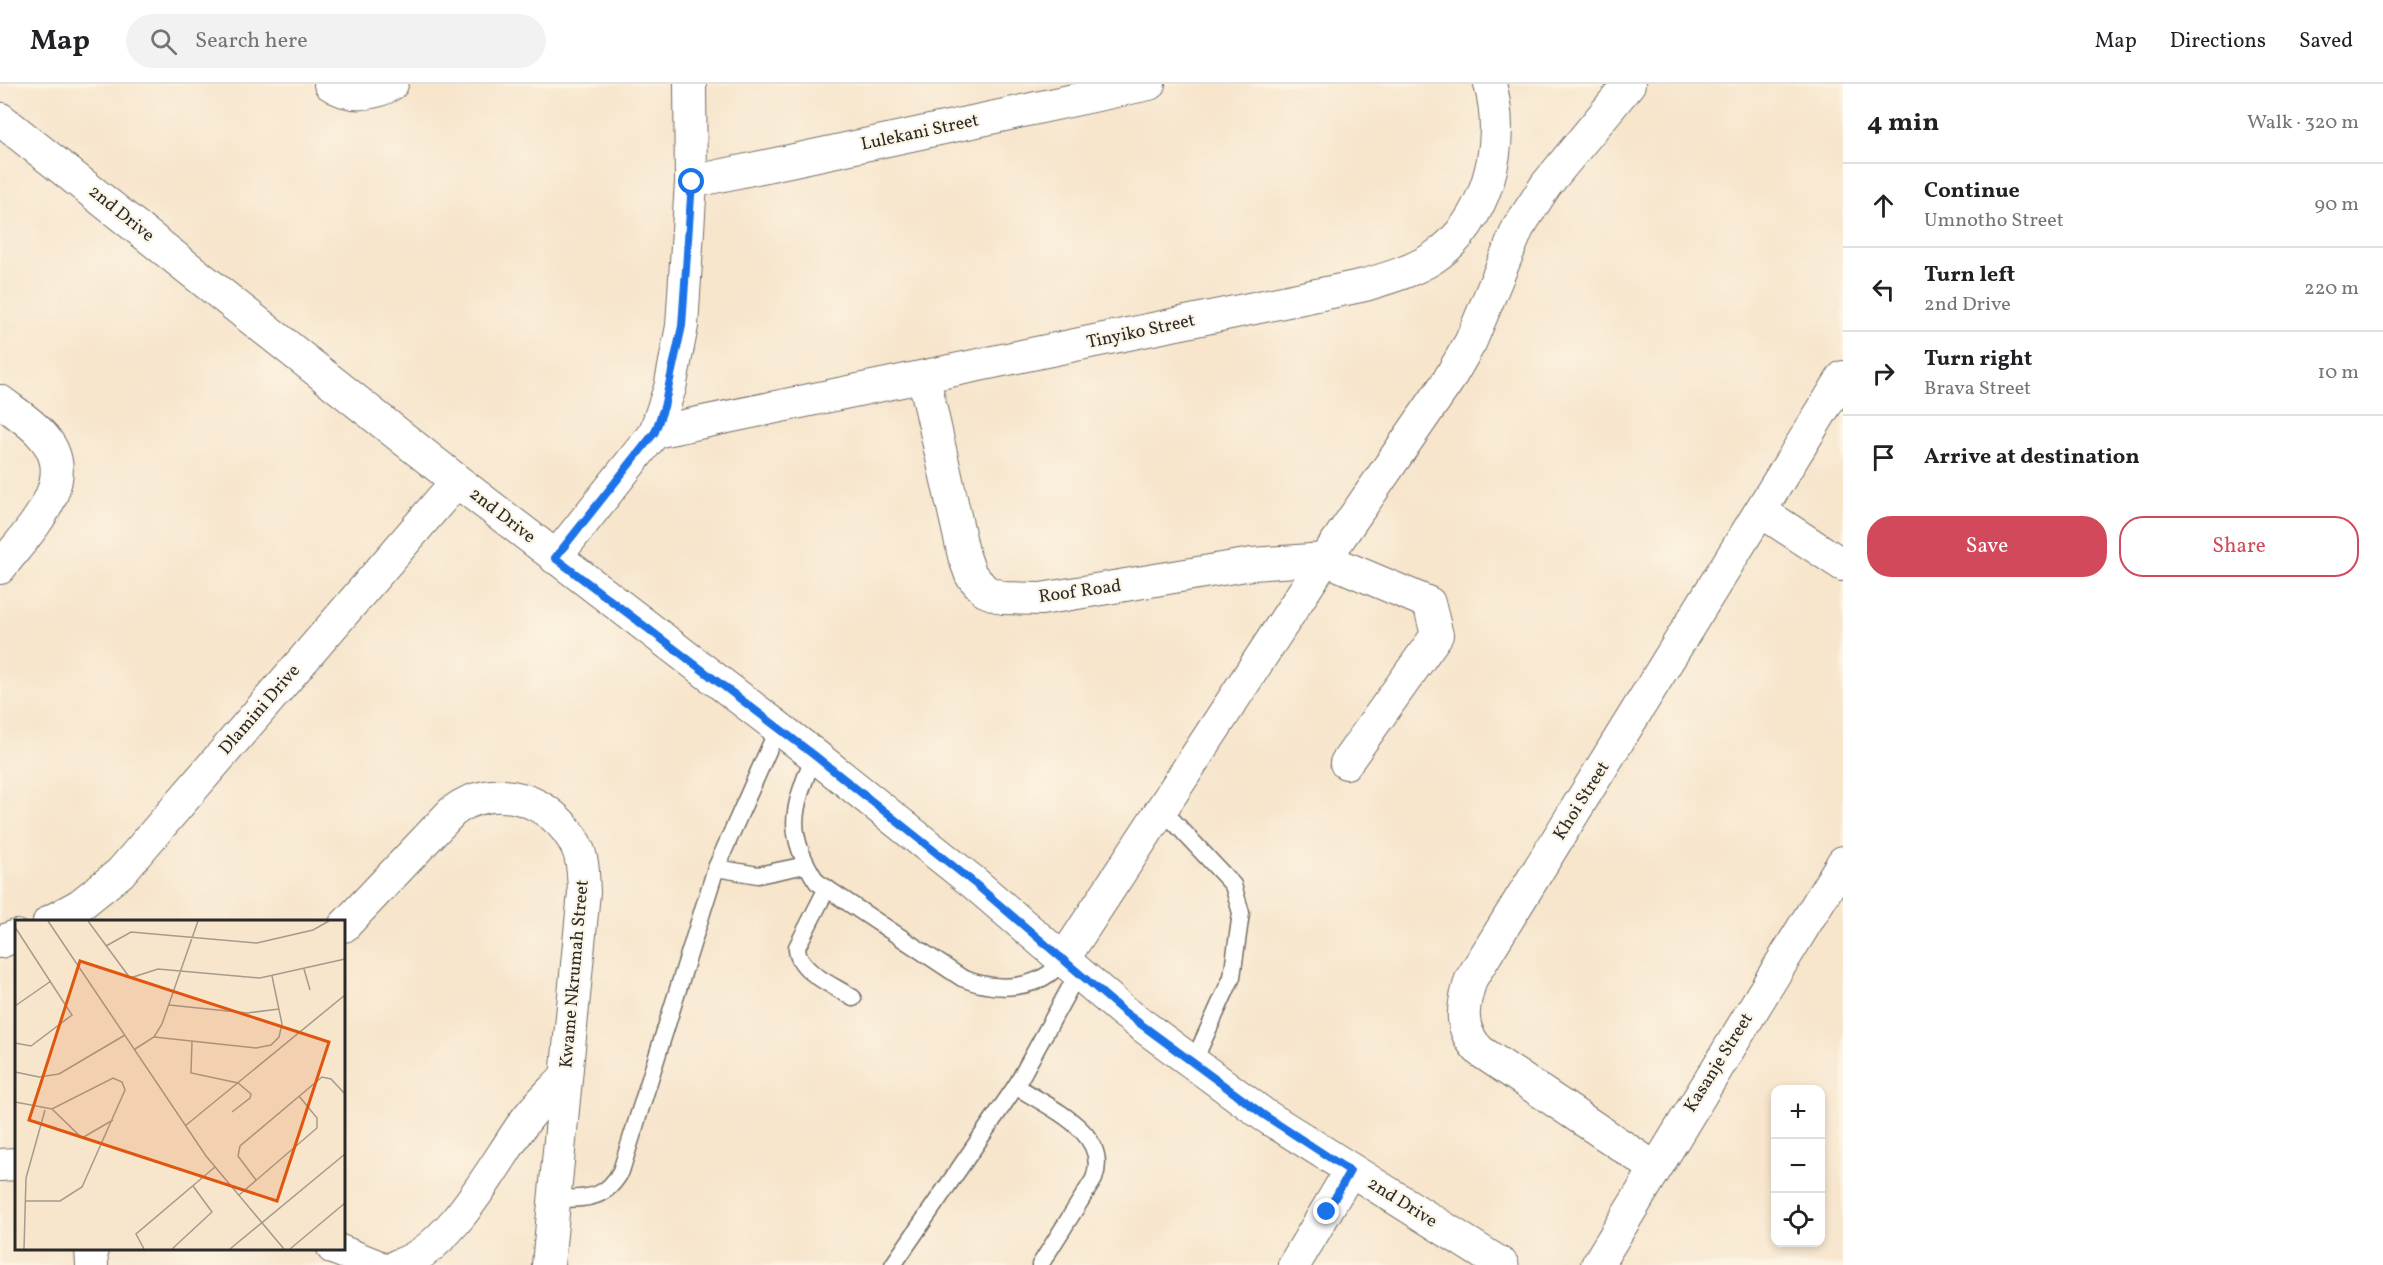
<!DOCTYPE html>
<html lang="en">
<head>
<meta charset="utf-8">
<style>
	:root { --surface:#fff; --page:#f2f2f2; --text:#202124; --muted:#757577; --line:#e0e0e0; --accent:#d1495b }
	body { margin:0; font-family:Vollkorn,serif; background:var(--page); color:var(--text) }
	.controls { position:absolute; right:18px; bottom:18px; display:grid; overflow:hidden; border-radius:12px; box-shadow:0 3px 9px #0003 }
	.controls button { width:54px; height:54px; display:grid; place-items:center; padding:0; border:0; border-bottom:2px solid var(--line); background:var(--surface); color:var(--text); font:30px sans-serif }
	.stop { position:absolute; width:18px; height:18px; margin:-14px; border:4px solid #1a73e8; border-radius:50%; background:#fff }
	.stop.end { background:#1a73e8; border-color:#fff; box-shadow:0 2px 6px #0008 }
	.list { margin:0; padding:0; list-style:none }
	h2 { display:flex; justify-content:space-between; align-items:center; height:78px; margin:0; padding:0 24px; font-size:26px }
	h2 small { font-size:20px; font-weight:400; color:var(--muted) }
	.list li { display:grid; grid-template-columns:39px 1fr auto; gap:18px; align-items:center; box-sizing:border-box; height:84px; padding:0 24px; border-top:2px solid var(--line) }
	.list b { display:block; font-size:22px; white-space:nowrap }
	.list p { margin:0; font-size:20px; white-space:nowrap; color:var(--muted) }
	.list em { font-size:20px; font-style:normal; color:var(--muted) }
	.actions { display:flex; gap:12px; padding:18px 24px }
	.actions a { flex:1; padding:14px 0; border:2px solid var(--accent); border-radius:24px; text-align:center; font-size:21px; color:var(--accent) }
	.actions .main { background:var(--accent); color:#fff }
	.icon { flex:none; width:33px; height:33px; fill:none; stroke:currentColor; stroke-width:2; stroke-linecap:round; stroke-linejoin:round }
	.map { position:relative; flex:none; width:1843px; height:1181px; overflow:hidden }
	header { display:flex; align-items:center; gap:36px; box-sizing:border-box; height:84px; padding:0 30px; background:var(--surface); border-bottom:2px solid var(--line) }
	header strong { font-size:28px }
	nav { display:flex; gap:33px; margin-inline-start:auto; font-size:21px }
	.search { width:420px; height:54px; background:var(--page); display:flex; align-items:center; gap:15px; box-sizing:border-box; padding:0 21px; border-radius:33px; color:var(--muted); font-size:22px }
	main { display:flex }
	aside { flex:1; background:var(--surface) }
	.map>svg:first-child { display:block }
</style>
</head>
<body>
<header>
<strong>Map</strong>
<div class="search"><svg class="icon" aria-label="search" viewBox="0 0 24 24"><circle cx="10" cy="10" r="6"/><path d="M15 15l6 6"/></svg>Search here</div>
<nav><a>Map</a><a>Directions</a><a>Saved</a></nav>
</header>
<main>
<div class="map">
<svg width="1843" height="1181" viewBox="0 0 1843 1181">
	<rect width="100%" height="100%" fill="#fcf5e5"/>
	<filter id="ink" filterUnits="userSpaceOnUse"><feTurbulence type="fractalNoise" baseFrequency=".0167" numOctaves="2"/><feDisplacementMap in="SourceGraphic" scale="12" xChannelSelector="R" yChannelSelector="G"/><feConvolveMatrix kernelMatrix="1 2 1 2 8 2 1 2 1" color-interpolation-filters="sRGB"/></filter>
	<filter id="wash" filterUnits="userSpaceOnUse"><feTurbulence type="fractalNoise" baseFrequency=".008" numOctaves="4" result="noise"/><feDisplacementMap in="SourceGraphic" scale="24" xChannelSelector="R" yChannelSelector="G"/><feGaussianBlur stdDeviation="1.35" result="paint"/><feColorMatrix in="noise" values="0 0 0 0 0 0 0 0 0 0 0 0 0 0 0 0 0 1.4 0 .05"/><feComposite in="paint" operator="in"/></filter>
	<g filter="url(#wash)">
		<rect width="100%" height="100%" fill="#f7e5cc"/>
	</g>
	<g filter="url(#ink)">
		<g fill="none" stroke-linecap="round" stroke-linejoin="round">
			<g stroke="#726c63" stroke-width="19">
				<g id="service">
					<path d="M814,671c-20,53 -31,76 3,127l145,96c34,14 78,13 101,-18"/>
					<polyline points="1162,725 1233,801 1241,829 1232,893 1193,979"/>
					<polyline points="716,784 758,791 806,781"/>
					<path d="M827,804l-30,59c-1,24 38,39 56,51"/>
					<path d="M1016,1002c33,22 95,46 78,93l-54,86"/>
					<path d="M555,1115c30,-1 50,2 66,-28l95,-303 62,-140"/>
					<polyline points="893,1181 1016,1002 1078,889"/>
				</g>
			</g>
			<g stroke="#726c63" stroke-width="34">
				<g id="minor">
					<path d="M330,0c18,13 43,12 62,0"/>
					<polyline points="691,98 1149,0"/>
					<polyline points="924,294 964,472 971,491 985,507 1003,514 1041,515 1252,480 1325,475 1429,519 1437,551 1346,679"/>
					<path d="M0,317c13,10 29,20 40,32 45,46 -12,98 -40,135"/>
					<path d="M655,348l710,-147c23,-7 48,-14 68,-27 54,-36 74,-114 57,-174"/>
					<polyline points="1762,428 1843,481"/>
					<polyline points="555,474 655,348 670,304 682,242 691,98 690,0"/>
					<polyline points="49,838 80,821 120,789 457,397"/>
					<path d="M344,842l108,-114c42,-33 102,-13 125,35 7,14 6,30 7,45l-36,373"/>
					<polyline points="0,858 16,852"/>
					<polyline points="1063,876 1325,475 1448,297 1471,257 1518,144 1546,101 1629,0"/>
					<polyline points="0,1081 16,1080"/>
					<path d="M1655,1084l-175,-117c-22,-22 -18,-44 -9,-72l372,-602"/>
					<polyline points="91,1164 92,1181"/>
					<polyline points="333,1164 375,1181"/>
					<path d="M398,1181c53,-16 96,-101 127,-144 12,-16 27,-30 41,-45"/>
					<polyline points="1294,1181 1350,1087"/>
					<polyline points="1597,1181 1843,778"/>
				</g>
			</g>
			<g stroke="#726c63" stroke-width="35">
				<polyline id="tertiary" points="0,35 457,397 814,671 973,798 1123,927 1264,1031 1502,1181"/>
			</g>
			<use href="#service" stroke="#fff" stroke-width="16"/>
			<use href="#minor" stroke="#fff" stroke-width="32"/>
			<use href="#tertiary" stroke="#fff" stroke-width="33"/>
		</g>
	</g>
	<g fill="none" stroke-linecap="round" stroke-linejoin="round" filter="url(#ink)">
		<polyline stroke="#1a73e8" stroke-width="8" points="692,98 682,242 664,323 655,348 555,474 814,671 973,798 1123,927 1264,1031 1350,1087 1327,1128"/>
	</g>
	<g text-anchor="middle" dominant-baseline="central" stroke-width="4.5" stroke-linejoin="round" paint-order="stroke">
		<g font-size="18" fill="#2b2b2b" stroke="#fcf5e5">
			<text transform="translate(920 49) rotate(-12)">Lulekani Street</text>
			<text transform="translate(121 130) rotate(39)">2nd Drive</text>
			<text transform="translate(1141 248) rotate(-12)">Tinyiko Street</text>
			<text transform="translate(502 432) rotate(38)">2nd Drive</text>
			<text transform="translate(1080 508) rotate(-8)">Roof Road</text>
			<text transform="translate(260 626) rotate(-49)">Dlamini Drive</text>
			<text transform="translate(1582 717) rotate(-58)">Khoi Street</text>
			<text transform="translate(575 890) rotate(-85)">Kwame Nkrumah Street</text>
			<text transform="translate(1719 979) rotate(-58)">Kasanje Street</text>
			<text transform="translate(1402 1119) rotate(32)">2nd Drive</text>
		</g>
	</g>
	<g transform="translate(15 836)">
		<rect width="330" height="330" fill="#f7e5cc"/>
		<path fill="none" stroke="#a59b8c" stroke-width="1.5" d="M33,1l158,235 78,93M73,1l42,57 28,-9 102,9 85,-19M0,7l57,88 -41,31 -16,-3M91,26l25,-14 126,11 56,-13 16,-9M289,49l6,21M154,85l78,8 32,-4M0,86l36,-25M139,117l102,11 15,-3 8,-8 3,-13 -10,-48M177,121l-1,32 47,10 13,11 -1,4 -18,14M120,129l19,-12 8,-13 36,-103M0,152l24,5 20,-3 66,-39M0,182l37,7 61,-31 9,4 3,8 -43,97 -22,14h-35M37,189l30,29 31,-18M170,206l160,-131M241,260l-18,-24 2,-10 82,-69 9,2 14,15M224,275l78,-67v-10l-18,-22M9,329l2,-71 19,-68M129,329l-8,-15 79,-67M157,329l40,-37 -19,-26M215,329l115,-95M275,329l55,-46"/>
		<path fill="#df570e" fill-opacity="0.15" stroke="#df570e" stroke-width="3" d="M65,41l249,81 -52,159 -248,-81z"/>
		<rect width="330" height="330" fill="none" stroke="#2b2b2b" stroke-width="3"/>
	</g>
</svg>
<div class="controls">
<button>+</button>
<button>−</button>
<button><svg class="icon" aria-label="locate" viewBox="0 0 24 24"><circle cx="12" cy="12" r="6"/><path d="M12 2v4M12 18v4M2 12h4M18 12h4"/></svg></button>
</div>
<div class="stop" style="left:692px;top:98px"></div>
<div class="stop end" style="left:1327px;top:1128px"></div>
</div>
<aside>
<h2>4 min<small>Walk · 320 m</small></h2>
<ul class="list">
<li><svg class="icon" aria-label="ahead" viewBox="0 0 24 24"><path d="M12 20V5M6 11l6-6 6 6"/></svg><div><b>Continue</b><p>Umnotho Street</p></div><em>90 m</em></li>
<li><svg class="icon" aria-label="left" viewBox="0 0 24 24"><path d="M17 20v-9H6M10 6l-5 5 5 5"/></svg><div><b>Turn left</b><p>2nd Drive</p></div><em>220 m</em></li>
<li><svg class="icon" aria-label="right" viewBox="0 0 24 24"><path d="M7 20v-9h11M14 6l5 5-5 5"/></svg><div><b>Turn right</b><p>Brava Street</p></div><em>10 m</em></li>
<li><svg class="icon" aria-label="arrive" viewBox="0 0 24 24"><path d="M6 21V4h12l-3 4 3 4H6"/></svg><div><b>Arrive at destination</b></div></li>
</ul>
<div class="actions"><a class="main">Save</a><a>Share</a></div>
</aside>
</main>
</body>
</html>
